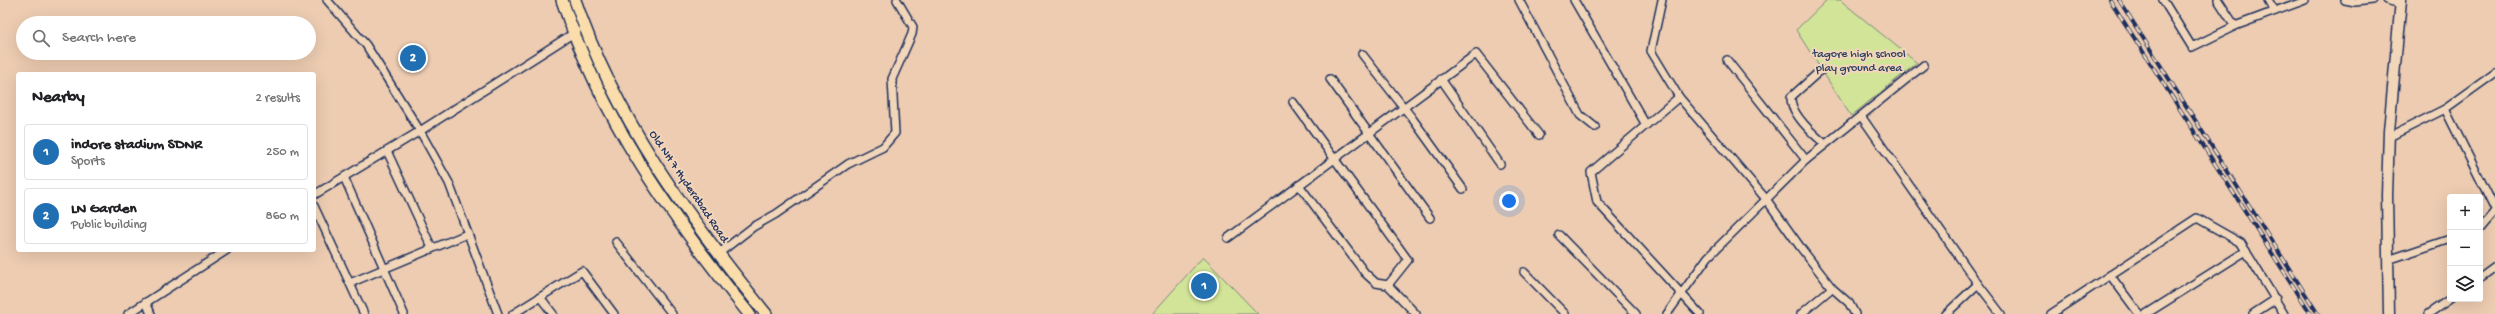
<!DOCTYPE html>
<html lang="en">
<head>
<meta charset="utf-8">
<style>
	:root { --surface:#fff; --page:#f2f2f2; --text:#202124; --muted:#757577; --line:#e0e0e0; --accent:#1f6fb2 }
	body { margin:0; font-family:"Gochi Hand",sans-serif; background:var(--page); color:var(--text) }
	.controls { position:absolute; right:12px; bottom:12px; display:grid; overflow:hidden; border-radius:4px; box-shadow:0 4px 16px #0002 }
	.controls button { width:36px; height:36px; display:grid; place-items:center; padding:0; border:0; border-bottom:1px solid var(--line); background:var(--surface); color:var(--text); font:20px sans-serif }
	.you { position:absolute; left:1509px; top:201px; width:14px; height:14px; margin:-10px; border:3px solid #fff; border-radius:50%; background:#1a73e8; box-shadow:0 0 0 6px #1a73e833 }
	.badge { display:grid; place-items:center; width:26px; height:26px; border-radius:50%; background:var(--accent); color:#fff; font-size:13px; font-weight:700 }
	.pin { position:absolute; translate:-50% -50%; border:2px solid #fff; box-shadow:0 1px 4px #0006 }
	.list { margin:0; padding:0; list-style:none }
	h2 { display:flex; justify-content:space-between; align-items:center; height:52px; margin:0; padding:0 16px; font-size:17px }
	h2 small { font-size:13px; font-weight:400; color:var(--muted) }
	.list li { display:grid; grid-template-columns:26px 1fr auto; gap:12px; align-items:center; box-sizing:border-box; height:56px; margin:0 8px 8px; padding:0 8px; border:1px solid var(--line); border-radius:4px }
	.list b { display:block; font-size:15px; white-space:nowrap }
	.list p { margin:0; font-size:13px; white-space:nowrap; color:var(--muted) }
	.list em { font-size:13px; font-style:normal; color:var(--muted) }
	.icon { flex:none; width:22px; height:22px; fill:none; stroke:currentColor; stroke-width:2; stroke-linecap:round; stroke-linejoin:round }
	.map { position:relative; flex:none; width:2495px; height:314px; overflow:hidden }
	.search { position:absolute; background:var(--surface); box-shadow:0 4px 16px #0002; left:16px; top:16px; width:300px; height:44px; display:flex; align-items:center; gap:10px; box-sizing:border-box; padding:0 14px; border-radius:22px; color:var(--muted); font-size:15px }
	.panel { position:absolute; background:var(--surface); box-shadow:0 4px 16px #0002; left:16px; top:72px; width:300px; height:180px; border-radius:4px }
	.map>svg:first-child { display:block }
</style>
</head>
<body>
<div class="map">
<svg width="2495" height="314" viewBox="0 0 2495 314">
	<rect width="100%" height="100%" fill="#edccb1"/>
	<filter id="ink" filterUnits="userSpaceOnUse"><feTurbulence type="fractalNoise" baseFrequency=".025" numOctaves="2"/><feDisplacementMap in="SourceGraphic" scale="8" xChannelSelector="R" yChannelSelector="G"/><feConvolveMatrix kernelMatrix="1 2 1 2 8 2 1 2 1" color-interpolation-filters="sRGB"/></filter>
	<g filter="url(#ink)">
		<g fill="#d2e498" stroke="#768a7b">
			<polygon points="1827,0 1840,0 1917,63 1851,116 1796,30"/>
			<polygon points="1203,257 1258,314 1152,314"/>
		</g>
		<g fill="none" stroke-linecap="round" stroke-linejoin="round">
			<g stroke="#1b2f5e" stroke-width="10">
				<g id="street">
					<polyline points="327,0 366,45 420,131 449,183 498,314"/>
					<polyline points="1519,0 1580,115 1595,127"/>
					<polyline points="1574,0 1646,125"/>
					<polyline points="1662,0 1651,51 1679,97 1591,172 1597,202 1700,314"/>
					<polyline points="2163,0 2192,47 2235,26"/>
					<polyline points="2218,0 2235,26 2305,0"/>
					<polyline points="2268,0 2275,11"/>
					<polyline points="2345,0 2355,2 2373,0"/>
					<polyline points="2386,0 2401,4"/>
					<polyline points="1362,54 1412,118 1463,189"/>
					<polyline points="1727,60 1806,160"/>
					<path d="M1821,70l-30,27c-1,16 22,37 34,47"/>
					<polyline points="1330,79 1430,218"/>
					<polyline points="1441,79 1500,164"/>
					<polyline points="1679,97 1766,199 1801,248 1832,288 1849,303 1855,314"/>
					<polyline points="1293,102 1408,260 1388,285"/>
					<polyline points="2445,109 2495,209"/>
					<polyline points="1861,116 1978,284"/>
					<polyline points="2389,137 2445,109 2495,73"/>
					<polyline points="387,151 432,248"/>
					<polyline points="344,177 404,314"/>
					<polyline points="1299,185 1365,273 1376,283 1388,285 1416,314"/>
					<polyline points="314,195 420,131 577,31"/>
					<polyline points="314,206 364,314"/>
					<polyline points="2480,229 2495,211"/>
					<polyline points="1559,235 1636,314"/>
					<polyline points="1228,238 1476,54 1539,135"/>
					<polyline points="616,242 672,314"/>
					<polyline points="718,254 753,227 776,214 848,164 883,147 895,133 892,79 912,34 913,27 897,0"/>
					<polyline points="2388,260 2450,239"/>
					<polyline points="1524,272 1565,314"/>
					<polyline points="2110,275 2139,314"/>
					<polyline points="2480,278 2495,267"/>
					<polyline points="350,283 467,234"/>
					<polyline points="540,297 553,314"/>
					<polyline points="146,302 151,314"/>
					<polyline points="128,314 227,250"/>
					<polyline points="513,314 582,271 614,314"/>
					<polyline points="1667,314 1708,257 1806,160 1924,65"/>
					<polyline points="1801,314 1832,288"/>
					<polyline points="1946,314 1978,284 2001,314"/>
					<polyline points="2051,314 2197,218 2241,243 2284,314"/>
					<polyline points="2146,314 2246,251"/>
					<polyline points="2253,314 2276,299"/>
					<polyline points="2428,314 2450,299"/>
				</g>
			</g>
			<g stroke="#1b2f5e" stroke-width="13">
				<polyline id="secondary" points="2389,314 2387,195 2389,131 2401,0"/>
			</g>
			<g stroke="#1b2f5e" stroke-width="14">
				<g id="primary">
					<path d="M562,0c40,121 109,216 187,314"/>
					<path d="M575,0c40,119 113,217 191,314"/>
				</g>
			</g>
			<use href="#street" stroke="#f2d6b9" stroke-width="7"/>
			<use href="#secondary" stroke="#f2d6b9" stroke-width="10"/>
			<use href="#primary" stroke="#faddab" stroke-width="11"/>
			<g stroke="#1b2f5e" stroke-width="4">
				<g id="rail">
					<polyline points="2110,0 2311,314"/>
					<polyline points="2119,0 2318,314"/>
				</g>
			</g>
			<use href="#rail" stroke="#f2d6b9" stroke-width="2.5" stroke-dasharray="8" stroke-linecap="butt"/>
		</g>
	</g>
	<g text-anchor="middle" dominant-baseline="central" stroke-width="4" stroke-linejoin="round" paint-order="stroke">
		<g font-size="12" fill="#2d4164" stroke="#f2d6b9">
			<text x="1859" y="55">tagore high school<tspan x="1859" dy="14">play ground area</tspan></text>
		</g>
		<g font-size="12" fill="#1b2f5e" stroke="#f2d6b9">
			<text transform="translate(688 187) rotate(56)">Old NH 7 Hyderabad Road</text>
		</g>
	</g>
</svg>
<div class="controls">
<button>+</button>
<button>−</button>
<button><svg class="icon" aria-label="layers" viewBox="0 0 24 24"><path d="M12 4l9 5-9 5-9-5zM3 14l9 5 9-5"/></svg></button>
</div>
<div class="you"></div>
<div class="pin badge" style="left:1204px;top:286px">1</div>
<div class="pin badge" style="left:413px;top:58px">2</div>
<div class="search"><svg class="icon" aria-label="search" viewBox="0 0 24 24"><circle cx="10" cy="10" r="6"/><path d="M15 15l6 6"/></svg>Search here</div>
<section class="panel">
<h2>Nearby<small>2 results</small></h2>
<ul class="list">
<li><span class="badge">1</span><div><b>indore stadium SDNR</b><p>Sports</p></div><em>250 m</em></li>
<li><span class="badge">2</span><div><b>LN Garden</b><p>Public building</p></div><em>860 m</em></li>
</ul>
</section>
</div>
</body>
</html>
